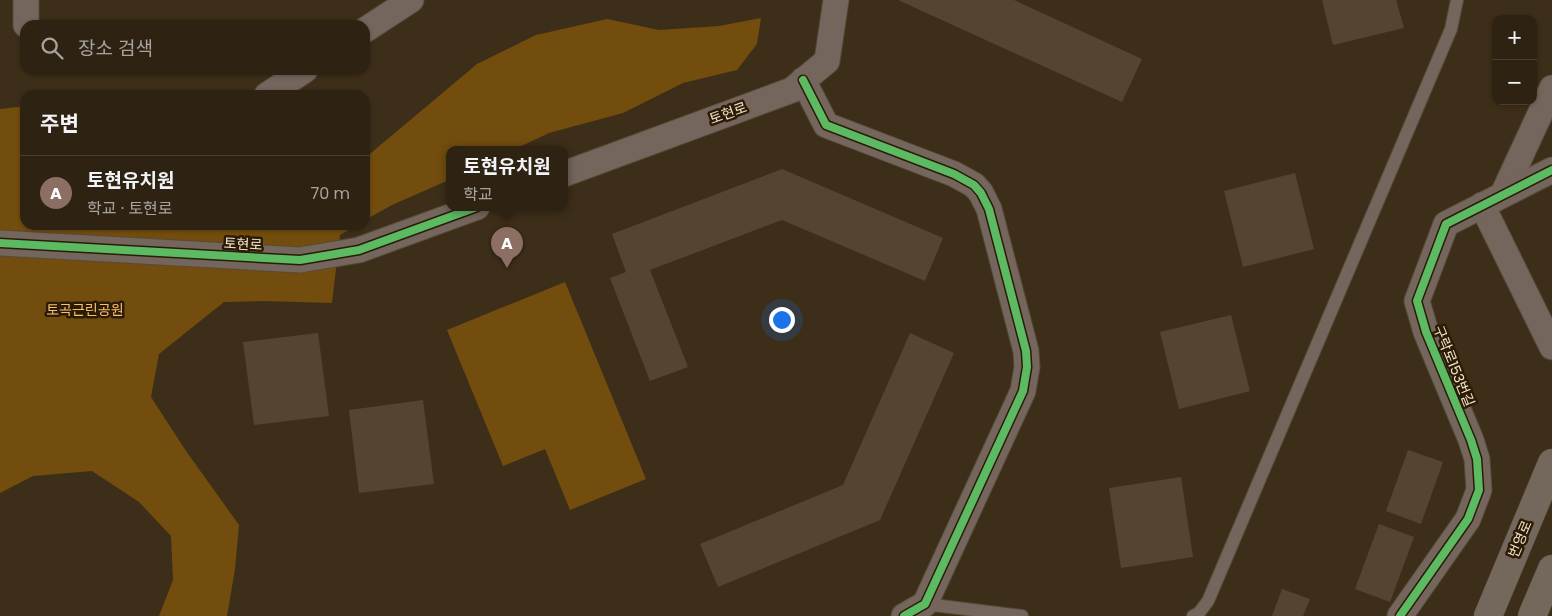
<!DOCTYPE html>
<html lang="ko">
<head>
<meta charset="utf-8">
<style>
	:root { --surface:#2e2213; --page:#362a1c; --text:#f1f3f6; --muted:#a7a4a0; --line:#493f33; --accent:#b6a48b }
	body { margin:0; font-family:Poppins,"Noto Sans KR",sans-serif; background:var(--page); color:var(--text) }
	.controls { position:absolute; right:15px; top:15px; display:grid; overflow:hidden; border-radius:10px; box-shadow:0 1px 4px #0004 }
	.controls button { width:45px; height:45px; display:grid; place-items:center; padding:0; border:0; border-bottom:1px solid var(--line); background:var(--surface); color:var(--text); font:25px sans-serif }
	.you { position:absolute; left:781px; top:319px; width:18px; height:18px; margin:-12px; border:4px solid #fff; border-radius:50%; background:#1a73e8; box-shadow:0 0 0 8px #1a73e833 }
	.badge { display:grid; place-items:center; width:32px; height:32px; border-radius:50%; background:var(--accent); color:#fff; font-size:16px; font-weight:700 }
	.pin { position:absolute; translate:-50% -41px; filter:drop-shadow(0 1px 2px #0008) }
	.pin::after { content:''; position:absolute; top:26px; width:18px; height:15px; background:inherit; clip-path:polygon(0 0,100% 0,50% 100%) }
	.popup { position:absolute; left:446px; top:146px; width:122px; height:65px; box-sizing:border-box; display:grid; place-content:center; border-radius:10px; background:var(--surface); filter:drop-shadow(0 1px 4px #0005); font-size:16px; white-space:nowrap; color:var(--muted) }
	.popup b { font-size:19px; color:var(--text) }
	.popup::after { content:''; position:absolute; left:50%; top:100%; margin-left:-10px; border:10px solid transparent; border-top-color:var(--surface) }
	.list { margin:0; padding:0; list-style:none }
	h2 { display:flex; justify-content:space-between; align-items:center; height:65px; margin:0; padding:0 20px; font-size:21px }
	h2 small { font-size:16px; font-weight:400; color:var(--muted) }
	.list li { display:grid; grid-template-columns:32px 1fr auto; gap:15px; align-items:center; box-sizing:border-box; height:75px; padding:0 20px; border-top:1px solid var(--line) }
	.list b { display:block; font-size:19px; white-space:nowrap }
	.list p { margin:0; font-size:16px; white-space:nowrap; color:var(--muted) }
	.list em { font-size:16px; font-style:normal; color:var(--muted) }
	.icon { flex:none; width:28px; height:28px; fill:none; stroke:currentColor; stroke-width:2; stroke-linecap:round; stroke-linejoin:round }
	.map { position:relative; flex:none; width:1552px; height:616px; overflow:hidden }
	.search { position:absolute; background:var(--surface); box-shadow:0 1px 4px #0004; left:20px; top:20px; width:350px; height:55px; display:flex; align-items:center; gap:12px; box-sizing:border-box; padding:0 18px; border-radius:15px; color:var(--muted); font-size:19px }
	.panel { position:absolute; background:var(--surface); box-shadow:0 1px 4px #0004; left:20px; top:90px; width:350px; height:140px; border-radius:15px }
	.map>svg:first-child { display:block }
</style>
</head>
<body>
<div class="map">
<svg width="1552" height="616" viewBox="0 0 1552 616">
	<rect width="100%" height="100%" fill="#3d2e19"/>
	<g fill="#724d0e">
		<polygon points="761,18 757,44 737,70 683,83 623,113 549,133 515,149 450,149 449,180 392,205 365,220 365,158 477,64 536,35 607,19 659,30 719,26"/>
		<polygon points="25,106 25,225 357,225 340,235 332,303 263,301 224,302 159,354 151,397 186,451 239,525 235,569 227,616 159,616 173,580 171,536 139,502 92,471 33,476 0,493 0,109"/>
		<polygon points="565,282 646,479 570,510 545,449 503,466 447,330"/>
	</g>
	<g fill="#564433">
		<polygon points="898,0 1014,0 1142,59 1122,102"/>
		<polygon points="1322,0 1396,0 1404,28 1333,45"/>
		<polygon points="782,169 943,238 925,281 782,220 650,270 688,367 650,381 610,278 626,272 612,234"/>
		<polygon points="1295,173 1314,249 1243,267 1224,191"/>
		<polygon points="1231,315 1250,391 1179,409 1160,332"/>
		<polygon points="318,333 329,416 254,425 243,342"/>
		<polygon points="910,333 954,353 880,520 718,587 700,544 843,485"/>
		<polygon points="423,400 434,484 359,493 349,410"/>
		<polygon points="1408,450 1443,462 1421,524 1386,511"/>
		<polygon points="1181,477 1193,557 1121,568 1109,488"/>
		<polygon points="1379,524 1414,537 1390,602 1355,589"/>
		<polygon points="1282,589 1310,599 1303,616 1272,616"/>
	</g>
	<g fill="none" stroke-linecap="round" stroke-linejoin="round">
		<g stroke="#584a38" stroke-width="14">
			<g id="lane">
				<polyline points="925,604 1022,616"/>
				<polyline points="1193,616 1199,613 1208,601 1451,29 1457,0"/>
			</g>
		</g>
		<g stroke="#584a38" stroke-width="27">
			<g id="street">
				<polyline points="26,25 26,0"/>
				<polyline points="365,30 411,0"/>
				<polyline points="803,80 826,125 954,174 974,185 981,193 989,209 1026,351 1027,367 1023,391 925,604 904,616"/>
				<polyline points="267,95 305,70"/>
				<polyline points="564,174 792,90 827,61 836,0"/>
				<polyline points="1503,194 1552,88"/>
				<polyline points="1482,205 1552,347"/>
				<polyline points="0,243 300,260 359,250 477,207"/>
				<polyline points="1400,616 1468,519 1479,490 1477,459 1471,440 1426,332 1417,301 1446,224 1552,170"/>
			</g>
		</g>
		<g stroke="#584a38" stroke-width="29">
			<g id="highway">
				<polyline points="1488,616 1552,463"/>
				<polyline points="1532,616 1552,569"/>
			</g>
		</g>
		<use href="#lane" stroke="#74655d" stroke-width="12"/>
		<use href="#street" stroke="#74655d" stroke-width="25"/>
		<use href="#highway" stroke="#74685d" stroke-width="28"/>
		<g stroke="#2b1c07" stroke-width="11">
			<g id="cycleway">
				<polyline points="803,80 826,125 954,174 974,185 981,193 989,209 1026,351 1027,367 1023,391 925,604 904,616"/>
				<polyline points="0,243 300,260 359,250 477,207"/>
				<polyline points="1400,616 1468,519 1479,490 1477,459 1471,440 1426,332 1417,301 1446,224 1552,170"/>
			</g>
		</g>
		<use href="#cycleway" stroke="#5cba63" stroke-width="8"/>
	</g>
	<g text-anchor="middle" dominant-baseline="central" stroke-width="5" stroke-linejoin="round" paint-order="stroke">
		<g font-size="14" fill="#f7e3c9" stroke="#2b1c07">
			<text transform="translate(728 113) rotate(-20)">토현로</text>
			<text transform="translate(243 244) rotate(3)">토현로</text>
			<text transform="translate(1454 366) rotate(68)">구락로153번길</text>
			<text transform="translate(1520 539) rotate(-67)">번영로</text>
		</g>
		<g font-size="14" fill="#f9bf6f" stroke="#2b1c07">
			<text x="85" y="310">토곡근린공원</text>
		</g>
	</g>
</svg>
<div class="controls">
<button>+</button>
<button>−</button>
</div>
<div class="you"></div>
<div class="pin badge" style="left:507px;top:268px;background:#8d6e63">A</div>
<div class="popup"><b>토현유치원</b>학교</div>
<div class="search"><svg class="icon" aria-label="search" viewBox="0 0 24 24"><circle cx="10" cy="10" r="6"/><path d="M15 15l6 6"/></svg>장소 검색</div>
<section class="panel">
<h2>주변<small></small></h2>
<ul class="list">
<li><span class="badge" style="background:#8d6e63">A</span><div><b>토현유치원</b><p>학교 · 토현로</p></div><em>70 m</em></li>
</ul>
</section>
</div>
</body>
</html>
